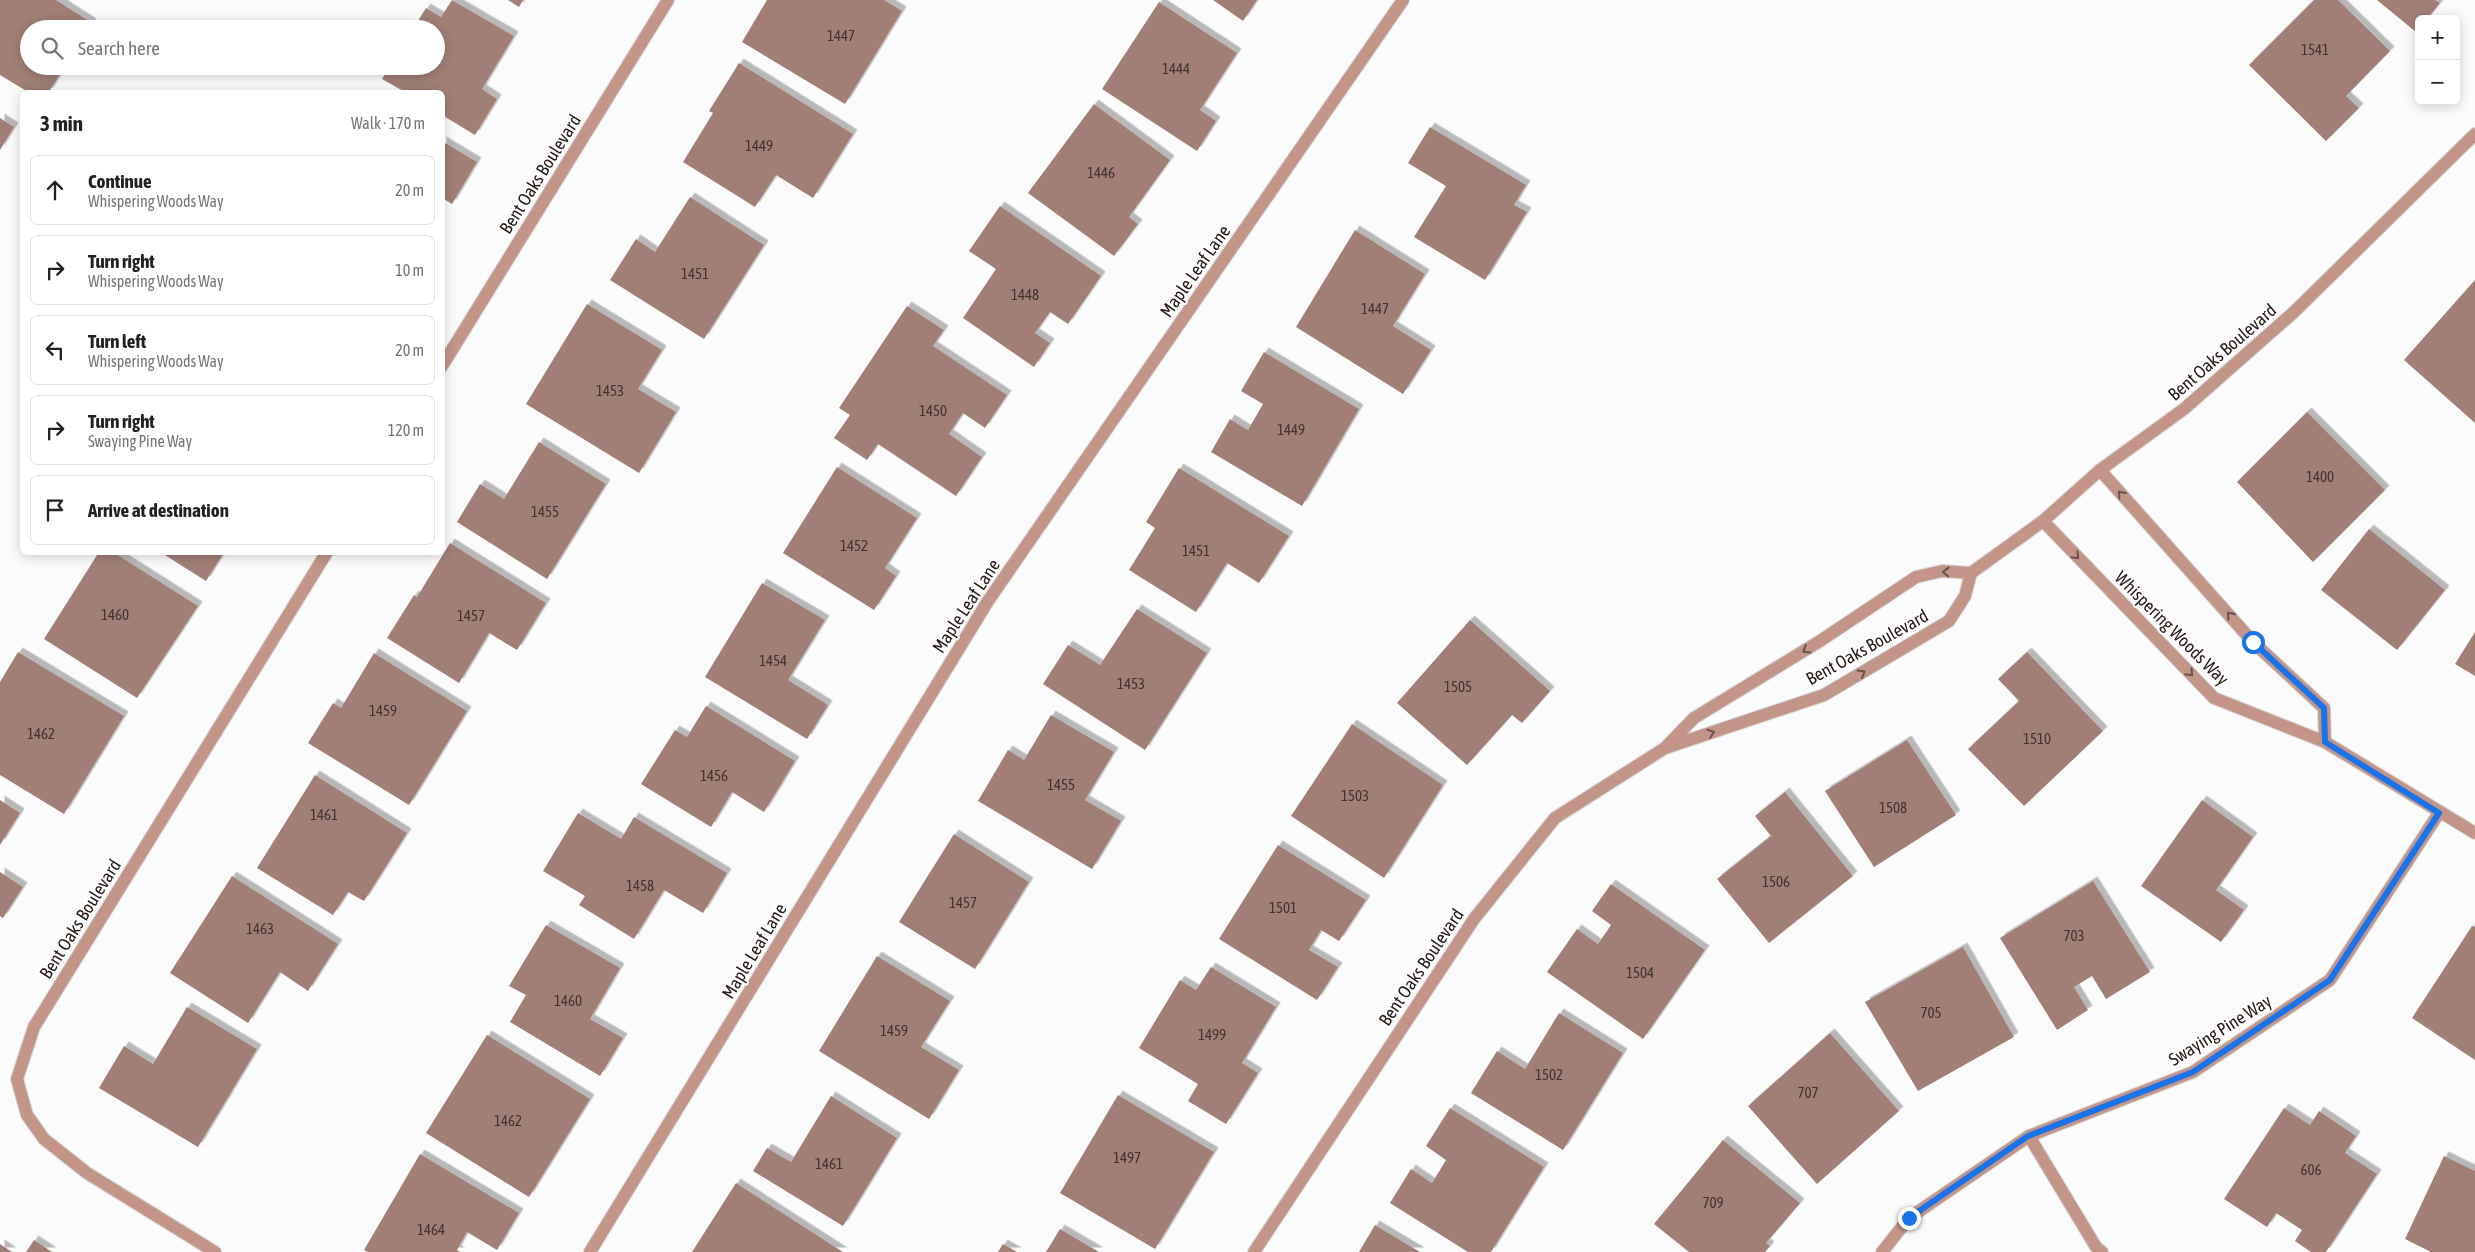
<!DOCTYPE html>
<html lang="en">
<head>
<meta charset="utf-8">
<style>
	:root { --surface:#fff; --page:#f6f6f6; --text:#202124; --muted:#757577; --line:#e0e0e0 }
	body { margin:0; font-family:"Asap Condensed",sans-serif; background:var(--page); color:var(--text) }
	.controls { position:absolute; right:15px; top:15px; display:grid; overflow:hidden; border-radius:8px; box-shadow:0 2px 12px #0003 }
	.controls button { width:45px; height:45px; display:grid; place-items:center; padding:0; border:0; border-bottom:1px solid var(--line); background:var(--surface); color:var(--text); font:25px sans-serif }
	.stop { position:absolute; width:15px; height:15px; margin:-11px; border:4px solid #1a73e8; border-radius:50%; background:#fff }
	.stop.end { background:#1a73e8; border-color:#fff; box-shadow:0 1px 5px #0008 }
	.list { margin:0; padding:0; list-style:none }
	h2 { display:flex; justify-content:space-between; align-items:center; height:65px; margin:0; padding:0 20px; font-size:21px }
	h2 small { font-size:16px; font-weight:400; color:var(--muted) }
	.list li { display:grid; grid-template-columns:32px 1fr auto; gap:15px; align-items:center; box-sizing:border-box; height:70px; margin:0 10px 10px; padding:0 10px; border:1px solid var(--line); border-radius:8px }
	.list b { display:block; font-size:19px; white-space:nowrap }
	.list p { margin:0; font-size:16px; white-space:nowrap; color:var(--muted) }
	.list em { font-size:16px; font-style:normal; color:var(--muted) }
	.icon { flex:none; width:28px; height:28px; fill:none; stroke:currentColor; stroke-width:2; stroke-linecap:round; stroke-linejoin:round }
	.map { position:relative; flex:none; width:2475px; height:1252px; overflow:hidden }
	.search { position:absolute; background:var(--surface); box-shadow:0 2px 12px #0003; left:20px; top:20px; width:425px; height:55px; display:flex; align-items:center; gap:12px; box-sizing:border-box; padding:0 18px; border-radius:28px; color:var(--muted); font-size:19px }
	.panel { position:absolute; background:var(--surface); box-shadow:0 2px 12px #0003; left:20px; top:90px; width:425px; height:465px; border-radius:8px }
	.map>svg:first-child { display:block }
</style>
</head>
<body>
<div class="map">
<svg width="2475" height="1252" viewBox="0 0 2475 1252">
	<defs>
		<filter id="shadow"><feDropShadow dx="4.5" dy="-4.5" stdDeviation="0" flood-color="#0004"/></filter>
	</defs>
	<rect width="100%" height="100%" fill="#fbfbfb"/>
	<g fill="#a17f76" filter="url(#shadow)">
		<polygon points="0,0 56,0 92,23 88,29 29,29 29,66 65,66 49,92 28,92 0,75"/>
		<polygon points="452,0 514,36 482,89 497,99 475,135 442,115 442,92 405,92 382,79 390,66 436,66 436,29 413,29 426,8 441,17"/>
		<polygon points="508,0 523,0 519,7"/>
		<polygon points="767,0 884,0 902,11 845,104 742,42"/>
		<polygon points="1213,0 1257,0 1243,21"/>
		<polygon points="2314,0 2338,0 2390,51 2346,96 2359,108 2326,141 2249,65"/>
		<polygon points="2377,0 2435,0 2440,3 2427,19 2419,19 2419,29 2416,32"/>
		<polygon points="1159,2 1237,53 1200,110 1216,121 1197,151 1102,89"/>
		<polygon points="739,63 853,134 813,198 776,175 755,207 683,162 713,113 709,111"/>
		<polygon points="1094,104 1170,160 1129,217 1138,224 1114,256 1028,193"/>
		<polygon points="0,118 14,127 0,150"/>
		<polygon points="1430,127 1526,185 1514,205 1527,212 1485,280 1414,237 1446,186 1408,163"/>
		<polygon points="442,141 477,162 452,204 442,198"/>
		<polygon points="690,197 764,245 704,339 610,280 636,239 655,252"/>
		<polygon points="1000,206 1101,276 1068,324 1050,312 1035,333 1050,343 1034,367 963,318 996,269 969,251"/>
		<polygon points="1355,230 1425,274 1393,326 1431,350 1403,394 1296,327"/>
		<polygon points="2475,280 2475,423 2404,360"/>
		<polygon points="587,304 662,350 638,389 676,412 639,473 526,404"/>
		<polygon points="907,306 944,330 933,346 1007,395 985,428 963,413 949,434 982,457 956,496 878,444 867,460 834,438 850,415 839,408"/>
		<polygon points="1264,352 1359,409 1302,506 1211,452 1230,419 1248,430 1263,404 1241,391"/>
		<polygon points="2307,412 2385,490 2313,562 2237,482"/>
		<polygon points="539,442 606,484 547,579 457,522 480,484 504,499"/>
		<polygon points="837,467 917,518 885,568 896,576 874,610 783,553"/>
		<polygon points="1179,468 1289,536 1259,583 1227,563 1196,612 1129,570 1155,528 1146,522"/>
		<polygon points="2369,529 2445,590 2397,650 2321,590"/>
		<polygon points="450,543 546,603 517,650 489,633 459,683 387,638 414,595 417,597"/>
		<polygon points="99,552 113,552 198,606 137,698 44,639"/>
		<polygon points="160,552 224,552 206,581"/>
		<polygon points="762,583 825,620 788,680 828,705 807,739 705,677"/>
		<polygon points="1137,609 1207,653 1145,750 1043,684 1068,645 1100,665"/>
		<polygon points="1470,620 1550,691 1522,723 1512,715 1467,765 1397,703"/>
		<polygon points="2475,632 2475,676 2455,664"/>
		<polygon points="18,652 124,716 64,814 0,775 0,682"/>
		<polygon points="2027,652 2103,731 2024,806 1968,749 2019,701 1998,679"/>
		<polygon points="374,653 467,711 409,805 308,743 333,703 341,708"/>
		<polygon points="706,706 795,761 764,812 732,792 711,827 641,784 675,730 687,737"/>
		<polygon points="1051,715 1114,752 1085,800 1121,821 1092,869 978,801 1008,750 1024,760"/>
		<polygon points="1352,724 1443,785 1384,878 1291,816"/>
		<polygon points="1907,740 1956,815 1874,867 1825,791"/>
		<polygon points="315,775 407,833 364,901 348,892 333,915 257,868"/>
		<polygon points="1785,792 1853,876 1769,943 1717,879 1771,836 1755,816"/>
		<polygon points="0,800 20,813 0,845"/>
		<polygon points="2202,800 2253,837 2216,890 2244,910 2221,942 2141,886"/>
		<polygon points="578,813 621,839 634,817 727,873 703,913 664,890 634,939 579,905 585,896 543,871"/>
		<polygon points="954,834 1029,882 975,969 899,922"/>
		<polygon points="1278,845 1366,900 1339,941 1321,930 1309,950 1338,967 1317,1000 1219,939"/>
		<polygon points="0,872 23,887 3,918 0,916"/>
		<polygon points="232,876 338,944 308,991 280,972 248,1023 170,973"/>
		<polygon points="2093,881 2150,972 2106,999 2092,976 2074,987 2088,1010 2057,1030 2000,938"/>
		<polygon points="1611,884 1705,950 1643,1039 1547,972 1577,929 1598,944 1611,925 1592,911"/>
		<polygon points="546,925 620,968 590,1019 623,1038 600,1076 510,1022 526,995 509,986"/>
		<polygon points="2472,926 2475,927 2475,1060 2412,1018"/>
		<polygon points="1963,947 2014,1037 1918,1091 1865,1002"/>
		<polygon points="877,956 950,1001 921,1047 959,1070 929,1119 819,1051"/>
		<polygon points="1211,967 1276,1007 1242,1063 1258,1073 1226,1124 1188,1101 1198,1084 1139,1048 1180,980 1196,990"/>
		<polygon points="187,1007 257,1049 198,1147 99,1088 124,1046 153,1064"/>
		<polygon points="1559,1013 1623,1053 1563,1150 1471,1093 1497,1051 1525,1069"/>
		<polygon points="1830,1033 1899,1111 1817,1184 1748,1106"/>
		<polygon points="487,1035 590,1099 529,1197 426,1133"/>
		<polygon points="1118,1095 1214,1152 1155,1249 1060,1193"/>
		<polygon points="831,1096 897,1138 843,1226 753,1171 767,1148 791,1162"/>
		<polygon points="1450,1108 1544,1167 1491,1252 1468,1252 1390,1203 1411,1169 1432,1183 1446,1160 1426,1146"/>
		<polygon points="2284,1108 2310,1125 2319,1111 2356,1136 2345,1153 2377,1174 2326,1252 2311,1252 2295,1241 2302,1230 2276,1213 2267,1227 2224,1199"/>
		<polygon points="1723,1140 1800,1203 1766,1243 1770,1246 1765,1252 1689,1252 1654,1224"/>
		<polygon points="420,1154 519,1213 497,1250 467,1232 457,1250 460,1252 368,1252 364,1250"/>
		<polygon points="2444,1156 2475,1171 2475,1252 2431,1252 2405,1239"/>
		<polygon points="736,1183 843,1252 692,1252"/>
		<polygon points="1375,1225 1420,1252 1359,1252"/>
		<polygon points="1060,1229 1099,1252 1046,1252"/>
		<polygon points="34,1240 52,1252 26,1252"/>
		<polygon points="0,1244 12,1252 0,1252"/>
		<polygon points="1003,1244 1017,1252 998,1252"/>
	</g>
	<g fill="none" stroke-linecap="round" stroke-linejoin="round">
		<g stroke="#d9d7d6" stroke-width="14">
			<g id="minor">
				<polyline points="442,366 668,0"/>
				<polyline points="2043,521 2214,698 2325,742 2324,708 2253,642 2100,470"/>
				<polyline points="1971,573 2043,521 2100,470 2184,409 2294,312 2475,134"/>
				<polyline points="2325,742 2475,833"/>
				<polyline points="2029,1136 2096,1247 2102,1252"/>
				<polyline points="215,1252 87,1173 44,1139 27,1115 17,1079 34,1027 327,552"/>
				<polyline points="590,1252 988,601 1403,0"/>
				<polyline points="1254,1252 1474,919 1555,818 1665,748 1824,695 1949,621 1965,596 1971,573 1942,571 1916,577 1820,641 1694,718 1665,748"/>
				<polyline points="1882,1252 1909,1218 2029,1136 2193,1072 2330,980 2439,813"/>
			</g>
		</g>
		<use href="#minor" stroke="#c29588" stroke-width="12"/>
	</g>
	<defs><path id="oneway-chevron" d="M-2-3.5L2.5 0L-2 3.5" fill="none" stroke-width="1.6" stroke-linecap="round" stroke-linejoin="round" transform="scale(1.25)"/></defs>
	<g stroke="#6c5149">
		<use href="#oneway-chevron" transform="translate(2121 494) rotate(-132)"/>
		<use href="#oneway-chevron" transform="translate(2076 556) rotate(46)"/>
		<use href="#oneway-chevron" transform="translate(1946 572) rotate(-179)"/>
		<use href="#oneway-chevron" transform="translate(2230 615) rotate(-132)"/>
		<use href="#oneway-chevron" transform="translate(1806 650) rotate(148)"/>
		<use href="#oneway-chevron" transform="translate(1862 673) rotate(-31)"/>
		<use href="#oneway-chevron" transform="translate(2190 673) rotate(46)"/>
		<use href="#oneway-chevron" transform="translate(1711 733) rotate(-19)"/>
	</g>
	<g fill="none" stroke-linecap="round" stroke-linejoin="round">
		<polyline stroke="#1a73e8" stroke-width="6" points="1909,1218 2028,1136 2193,1072 2330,980 2439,813 2325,742 2324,708 2253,642"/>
	</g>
	<g text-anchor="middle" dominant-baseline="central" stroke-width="4" stroke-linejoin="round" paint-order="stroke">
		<g font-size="15" fill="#45322d">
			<text x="841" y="35">1447</text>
			<text x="2315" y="49">1541</text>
			<text x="1176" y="68">1444</text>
			<text x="759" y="145">1449</text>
			<text x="1101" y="172">1446</text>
			<text x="695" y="273">1451</text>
			<text x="1025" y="294">1448</text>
			<text x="1375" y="308">1447</text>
			<text x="610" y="390">1453</text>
			<text x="933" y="410">1450</text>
			<text x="1291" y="429">1449</text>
			<text x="2320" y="476">1400</text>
			<text x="545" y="511">1455</text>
			<text x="854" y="545">1452</text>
			<text x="1196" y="550">1451</text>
			<text x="115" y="614">1460</text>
			<text x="471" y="615">1457</text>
			<text x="773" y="660">1454</text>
			<text x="1131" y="683">1453</text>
			<text x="1458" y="686">1505</text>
			<text x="383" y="710">1459</text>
			<text x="41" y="733">1462</text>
			<text x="2037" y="738">1510</text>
			<text x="714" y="775">1456</text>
			<text x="1061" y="784">1455</text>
			<text x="1355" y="795">1503</text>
			<text x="1893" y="807">1508</text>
			<text x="324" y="814">1461</text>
			<text x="1776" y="881">1506</text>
			<text x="640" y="885">1458</text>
			<text x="963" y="902">1457</text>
			<text x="1283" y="907">1501</text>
			<text x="260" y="928">1463</text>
			<text x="2074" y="935">703</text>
			<text x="1640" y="972">1504</text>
			<text x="568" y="1000">1460</text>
			<text x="1931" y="1012">705</text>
			<text x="894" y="1030">1459</text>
			<text x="1212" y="1034">1499</text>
			<text x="1549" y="1074">1502</text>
			<text x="1808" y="1092">707</text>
			<text x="508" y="1120">1462</text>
			<text x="1127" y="1157">1497</text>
			<text x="829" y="1163">1461</text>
			<text x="2311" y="1169">606</text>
			<text x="1713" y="1202">709</text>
			<text x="431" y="1229">1464</text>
		</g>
		<g font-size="18" fill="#261915" stroke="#fff">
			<text transform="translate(540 174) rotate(-58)">Bent Oaks Boulevard</text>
			<text transform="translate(1195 271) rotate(-55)">Maple Leaf Lane</text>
			<text transform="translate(2222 352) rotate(-41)">Bent Oaks Boulevard</text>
			<text transform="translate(966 606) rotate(-57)">Maple Leaf Lane</text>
			<text transform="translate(2172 628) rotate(45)">Whispering Woods Way</text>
			<text transform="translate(1867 647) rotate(-29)">Bent Oaks Boulevard</text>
			<text transform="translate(80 919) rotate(-58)">Bent Oaks Boulevard</text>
			<text transform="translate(754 951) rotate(-59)">Maple Leaf Lane</text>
			<text transform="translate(1421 967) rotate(-56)">Bent Oaks Boulevard</text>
			<text transform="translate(2220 1030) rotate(-32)">Swaying Pine Way</text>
		</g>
	</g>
</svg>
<div class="controls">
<button>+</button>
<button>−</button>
</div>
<div class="stop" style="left:2253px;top:642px"></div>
<div class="stop end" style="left:1909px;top:1218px"></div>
<div class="search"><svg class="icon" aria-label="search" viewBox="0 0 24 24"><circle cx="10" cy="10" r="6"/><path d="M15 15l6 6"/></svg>Search here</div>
<section class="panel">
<h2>3 min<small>Walk · 170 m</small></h2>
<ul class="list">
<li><svg class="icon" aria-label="ahead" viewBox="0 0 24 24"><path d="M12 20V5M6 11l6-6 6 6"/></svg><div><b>Continue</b><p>Whispering Woods Way</p></div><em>20 m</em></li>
<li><svg class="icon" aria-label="right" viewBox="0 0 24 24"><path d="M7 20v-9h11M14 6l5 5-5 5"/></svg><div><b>Turn right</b><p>Whispering Woods Way</p></div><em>10 m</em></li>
<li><svg class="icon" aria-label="left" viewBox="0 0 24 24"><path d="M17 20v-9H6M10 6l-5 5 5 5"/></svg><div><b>Turn left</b><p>Whispering Woods Way</p></div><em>20 m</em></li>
<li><svg class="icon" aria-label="right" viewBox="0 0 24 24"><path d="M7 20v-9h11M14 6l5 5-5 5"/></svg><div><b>Turn right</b><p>Swaying Pine Way</p></div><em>120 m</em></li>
<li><svg class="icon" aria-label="arrive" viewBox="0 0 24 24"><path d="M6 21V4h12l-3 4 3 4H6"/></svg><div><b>Arrive at destination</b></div></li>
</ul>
</section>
</div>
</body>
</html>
